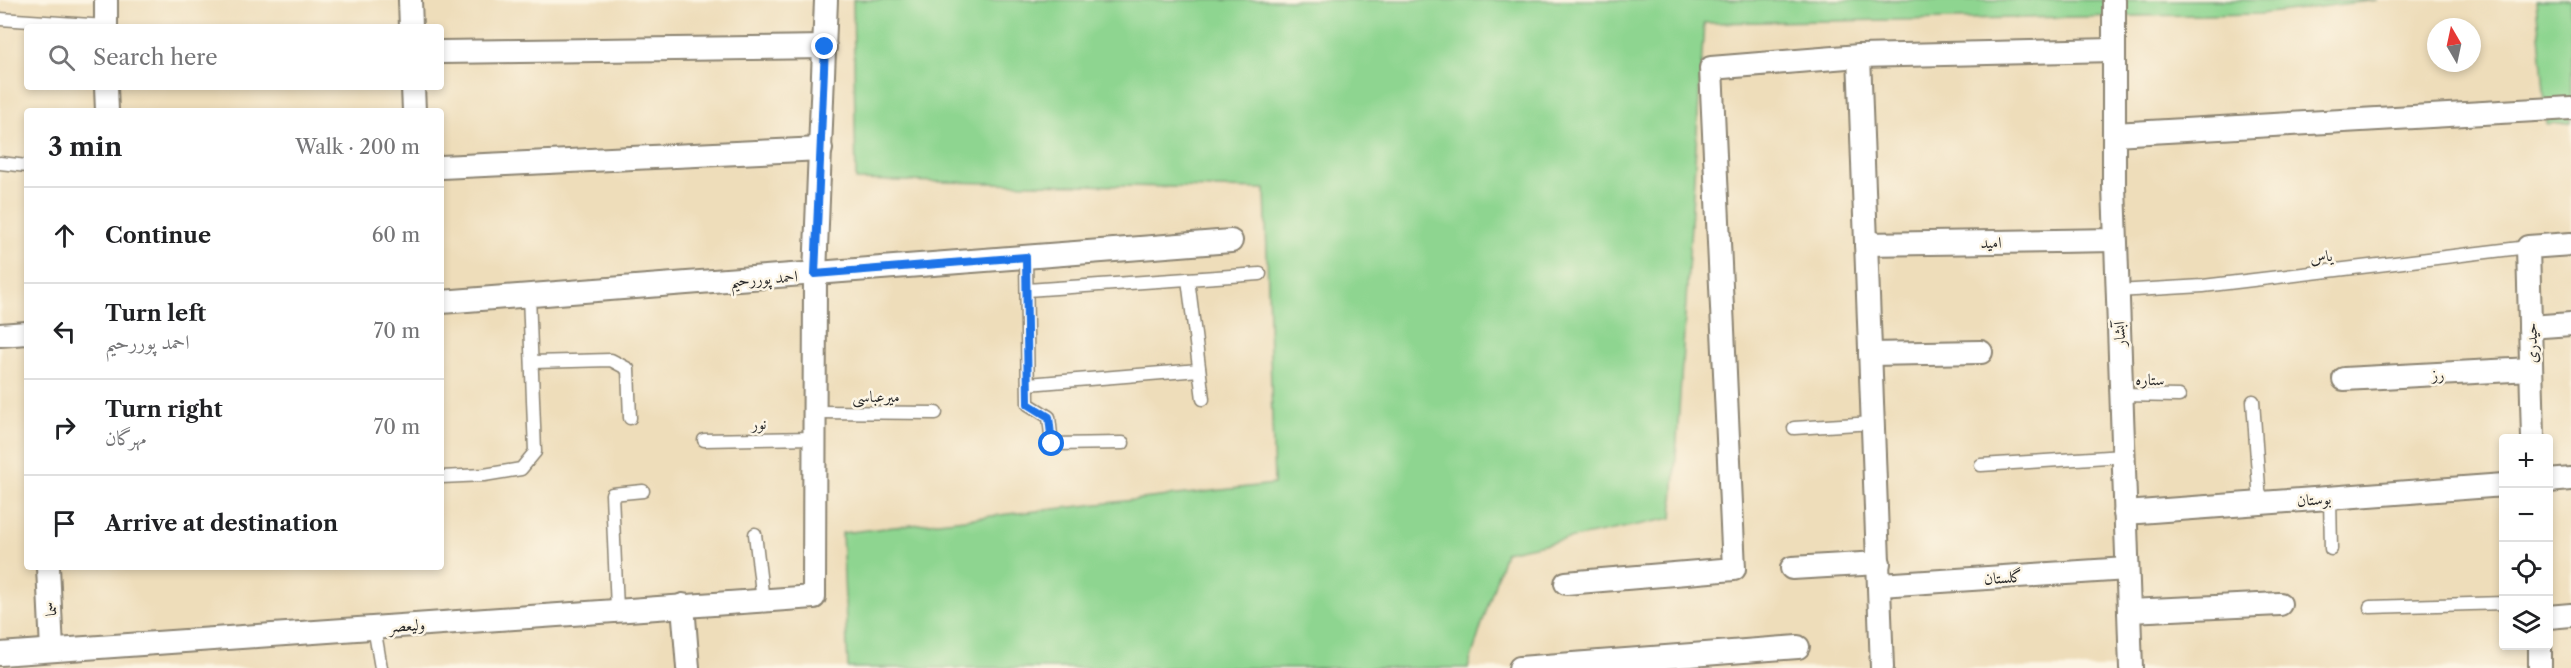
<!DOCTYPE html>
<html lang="en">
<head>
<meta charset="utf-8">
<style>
	:root { --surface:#fff; --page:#f2f2f2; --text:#202124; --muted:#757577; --line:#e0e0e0 }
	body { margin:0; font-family:"Libre Caslon Text",Amiri,serif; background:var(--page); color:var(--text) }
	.controls { position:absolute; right:18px; bottom:18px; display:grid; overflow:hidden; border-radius:6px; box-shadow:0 3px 9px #0003 }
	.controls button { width:54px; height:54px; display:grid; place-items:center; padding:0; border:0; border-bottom:2px solid var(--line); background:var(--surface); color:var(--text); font:30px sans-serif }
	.compass { position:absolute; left:2427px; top:18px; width:54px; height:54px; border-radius:50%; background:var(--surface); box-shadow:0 3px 9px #0003; rotate:351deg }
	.stop { position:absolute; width:18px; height:18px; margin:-14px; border:4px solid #1a73e8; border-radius:50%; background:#fff }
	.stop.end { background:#1a73e8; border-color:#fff; box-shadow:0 2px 6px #0008 }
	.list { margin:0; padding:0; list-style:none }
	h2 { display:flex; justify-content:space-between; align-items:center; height:78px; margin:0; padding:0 24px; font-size:26px }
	h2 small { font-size:20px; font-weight:400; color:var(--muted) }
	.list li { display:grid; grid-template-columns:39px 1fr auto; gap:18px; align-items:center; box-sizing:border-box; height:96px; padding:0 24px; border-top:2px solid var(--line) }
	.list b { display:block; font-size:22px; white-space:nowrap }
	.list p { margin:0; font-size:20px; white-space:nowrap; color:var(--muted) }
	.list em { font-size:20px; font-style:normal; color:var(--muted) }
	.icon { flex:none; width:33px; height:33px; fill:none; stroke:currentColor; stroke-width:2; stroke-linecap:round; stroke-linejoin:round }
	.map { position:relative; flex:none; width:2571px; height:668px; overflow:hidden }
	.search { position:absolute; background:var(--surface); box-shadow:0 3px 9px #0003; left:24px; top:24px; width:420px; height:66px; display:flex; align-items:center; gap:15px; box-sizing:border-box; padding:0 21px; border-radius:6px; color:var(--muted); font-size:22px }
	.panel { position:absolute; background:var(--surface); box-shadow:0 3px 9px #0003; left:24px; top:108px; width:420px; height:462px; border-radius:6px }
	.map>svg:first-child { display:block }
</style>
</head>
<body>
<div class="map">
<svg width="2571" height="668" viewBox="0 0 2571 668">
	<rect width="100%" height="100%" fill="#fcf5e5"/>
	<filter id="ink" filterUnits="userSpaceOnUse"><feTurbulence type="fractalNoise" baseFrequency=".0167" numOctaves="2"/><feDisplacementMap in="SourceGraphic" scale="12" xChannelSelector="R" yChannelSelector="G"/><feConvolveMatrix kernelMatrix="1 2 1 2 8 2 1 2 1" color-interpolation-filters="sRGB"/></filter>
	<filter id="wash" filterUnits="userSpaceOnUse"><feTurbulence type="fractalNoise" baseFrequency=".008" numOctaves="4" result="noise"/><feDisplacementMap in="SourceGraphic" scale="24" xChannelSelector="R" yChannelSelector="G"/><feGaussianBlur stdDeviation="1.35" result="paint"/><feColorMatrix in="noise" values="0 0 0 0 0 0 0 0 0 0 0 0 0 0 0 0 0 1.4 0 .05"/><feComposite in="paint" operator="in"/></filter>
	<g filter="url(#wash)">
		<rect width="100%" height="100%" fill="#eeddba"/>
		<g fill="#8ed590" stroke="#5c805e" stroke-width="1.5">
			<polygon points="853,0 2377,0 2260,14 1704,23 1672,518 1505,552 1468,668 848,668 842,533 1274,484 1265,189 856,180"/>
			<polygon points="2536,0 2571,0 2571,123 2547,125"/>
		</g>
	</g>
	<g filter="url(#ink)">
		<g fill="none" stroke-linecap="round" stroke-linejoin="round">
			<g stroke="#8c8472" stroke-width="15">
				<g id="lane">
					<polyline points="0,19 106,26"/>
					<polyline points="0,163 27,166"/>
					<polyline points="1026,257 1028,404 1049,417 1052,444 1123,443"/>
					<polyline points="1188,279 1203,399"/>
					<polyline points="1027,290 1260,274"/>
					<polyline points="2117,291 2203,286 2528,247"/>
					<polyline points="532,362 611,360 628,369 630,418"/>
					<polyline points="1028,384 1199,370"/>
					<polyline points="2121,395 2179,396"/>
					<polyline points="2253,401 2260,503"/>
					<polyline points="815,412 936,413"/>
					<polyline points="1794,428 1873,423"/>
					<polyline points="704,440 815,438"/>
					<polyline points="1981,465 2123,456"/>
					<polyline points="441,477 484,475 521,469 535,452 529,295"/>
					<polyline points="2330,498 2331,549"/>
					<polyline points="755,534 763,601"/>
					<polyline points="2370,607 2504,603"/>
					<polyline points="617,609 612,494 643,491"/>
					<polyline points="374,627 381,668"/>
				</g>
			</g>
			<g stroke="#8c8472" stroke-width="26">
				<g id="street">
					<polyline points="106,0 106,27"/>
					<polyline points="410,0 411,27"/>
					<polyline points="2114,0 2114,186 2131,668"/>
					<polyline points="441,52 825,47"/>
					<polyline points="1859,56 1882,668"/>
					<polyline points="106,87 107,111"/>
					<polyline points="413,87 414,111"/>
					<polyline points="2114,134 2571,108"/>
					<polyline points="441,167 821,149"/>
					<polyline points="1866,244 2115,240"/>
					<polyline points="441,302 1231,241"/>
					<polyline points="2530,327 2571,324"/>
					<polyline points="0,335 27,333"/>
					<polyline points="1870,354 1981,352"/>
					<polyline points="2344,379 2531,369"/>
					<polyline points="2533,438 2528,247 2571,244"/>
					<polyline points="2548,481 2571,479"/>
					<polyline points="2125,513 2504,485"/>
					<polyline points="48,567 52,650"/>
					<polyline points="1792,568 1879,563"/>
					<polyline points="1566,583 1734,569 1711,68 1859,56 2114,50"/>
					<polyline points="1880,585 2127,569"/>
					<polyline points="683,605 688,668"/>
					<polyline points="2129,611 2280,604"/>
					<polyline points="2548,617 2571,615"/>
					<polyline points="2540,646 2540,668"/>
					<polyline points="0,654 814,597 815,274 826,0"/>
					<polyline points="1520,668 1798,647"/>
				</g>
			</g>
			<use href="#lane" stroke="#fff" stroke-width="12"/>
			<use href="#street" stroke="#fff" stroke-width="22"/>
		</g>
	</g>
	<g fill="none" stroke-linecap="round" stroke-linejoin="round" filter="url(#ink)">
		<polyline stroke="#1a73e8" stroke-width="8" points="825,47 815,274 1026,257 1028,404 1049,417 1052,444"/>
	</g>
	<g text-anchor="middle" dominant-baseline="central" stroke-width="5" stroke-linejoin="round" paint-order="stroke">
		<g font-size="16" fill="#2b2b2b" stroke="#fcf5e5">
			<text transform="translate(1991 242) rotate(-1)">امید</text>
			<text transform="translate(2321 256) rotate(-7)">یاس</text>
			<text transform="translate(764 278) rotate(-4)">احمد پوررحیم</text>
			<text transform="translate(2119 334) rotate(-92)">آبشار</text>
			<text transform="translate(2531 343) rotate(-91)">حیدری</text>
			<text transform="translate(2438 374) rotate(-3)">رز</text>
			<text transform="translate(2150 379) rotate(2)">ستاره</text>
			<text x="876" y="396">میرعباسی</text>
			<text transform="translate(759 423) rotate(-1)">نور</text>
			<text transform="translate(2314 499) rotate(-4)">بوستان</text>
			<text transform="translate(2003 577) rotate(-4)">گلستان</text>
			<text transform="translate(50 609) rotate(-93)">سما</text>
			<text transform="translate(407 625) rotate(-4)">ولیعصر</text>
		</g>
	</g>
</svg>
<div class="controls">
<button>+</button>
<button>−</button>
<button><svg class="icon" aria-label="locate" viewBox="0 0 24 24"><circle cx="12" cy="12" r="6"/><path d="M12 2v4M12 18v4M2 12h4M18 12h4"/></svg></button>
<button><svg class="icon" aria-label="layers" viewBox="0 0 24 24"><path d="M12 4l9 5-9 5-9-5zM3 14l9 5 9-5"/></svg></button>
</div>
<svg class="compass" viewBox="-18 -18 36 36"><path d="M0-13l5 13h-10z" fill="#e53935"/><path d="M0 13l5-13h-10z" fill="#757577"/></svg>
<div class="stop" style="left:1052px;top:444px"></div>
<div class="stop end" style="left:825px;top:47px"></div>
<div class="search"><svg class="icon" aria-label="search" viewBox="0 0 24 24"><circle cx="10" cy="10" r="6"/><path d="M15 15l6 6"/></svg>Search here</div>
<section class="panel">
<h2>3 min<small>Walk · 200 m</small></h2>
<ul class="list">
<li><svg class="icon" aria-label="ahead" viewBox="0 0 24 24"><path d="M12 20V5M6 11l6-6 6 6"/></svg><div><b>Continue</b></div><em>60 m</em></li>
<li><svg class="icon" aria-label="left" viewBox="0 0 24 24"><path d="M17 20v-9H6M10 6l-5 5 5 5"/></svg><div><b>Turn left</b><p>احمد پوررحیم</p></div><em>70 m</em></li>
<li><svg class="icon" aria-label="right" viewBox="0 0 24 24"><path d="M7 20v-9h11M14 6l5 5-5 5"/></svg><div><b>Turn right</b><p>مهرگان</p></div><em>70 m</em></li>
<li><svg class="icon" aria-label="arrive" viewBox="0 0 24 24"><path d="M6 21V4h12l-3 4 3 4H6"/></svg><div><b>Arrive at destination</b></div></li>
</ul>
</section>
</div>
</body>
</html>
